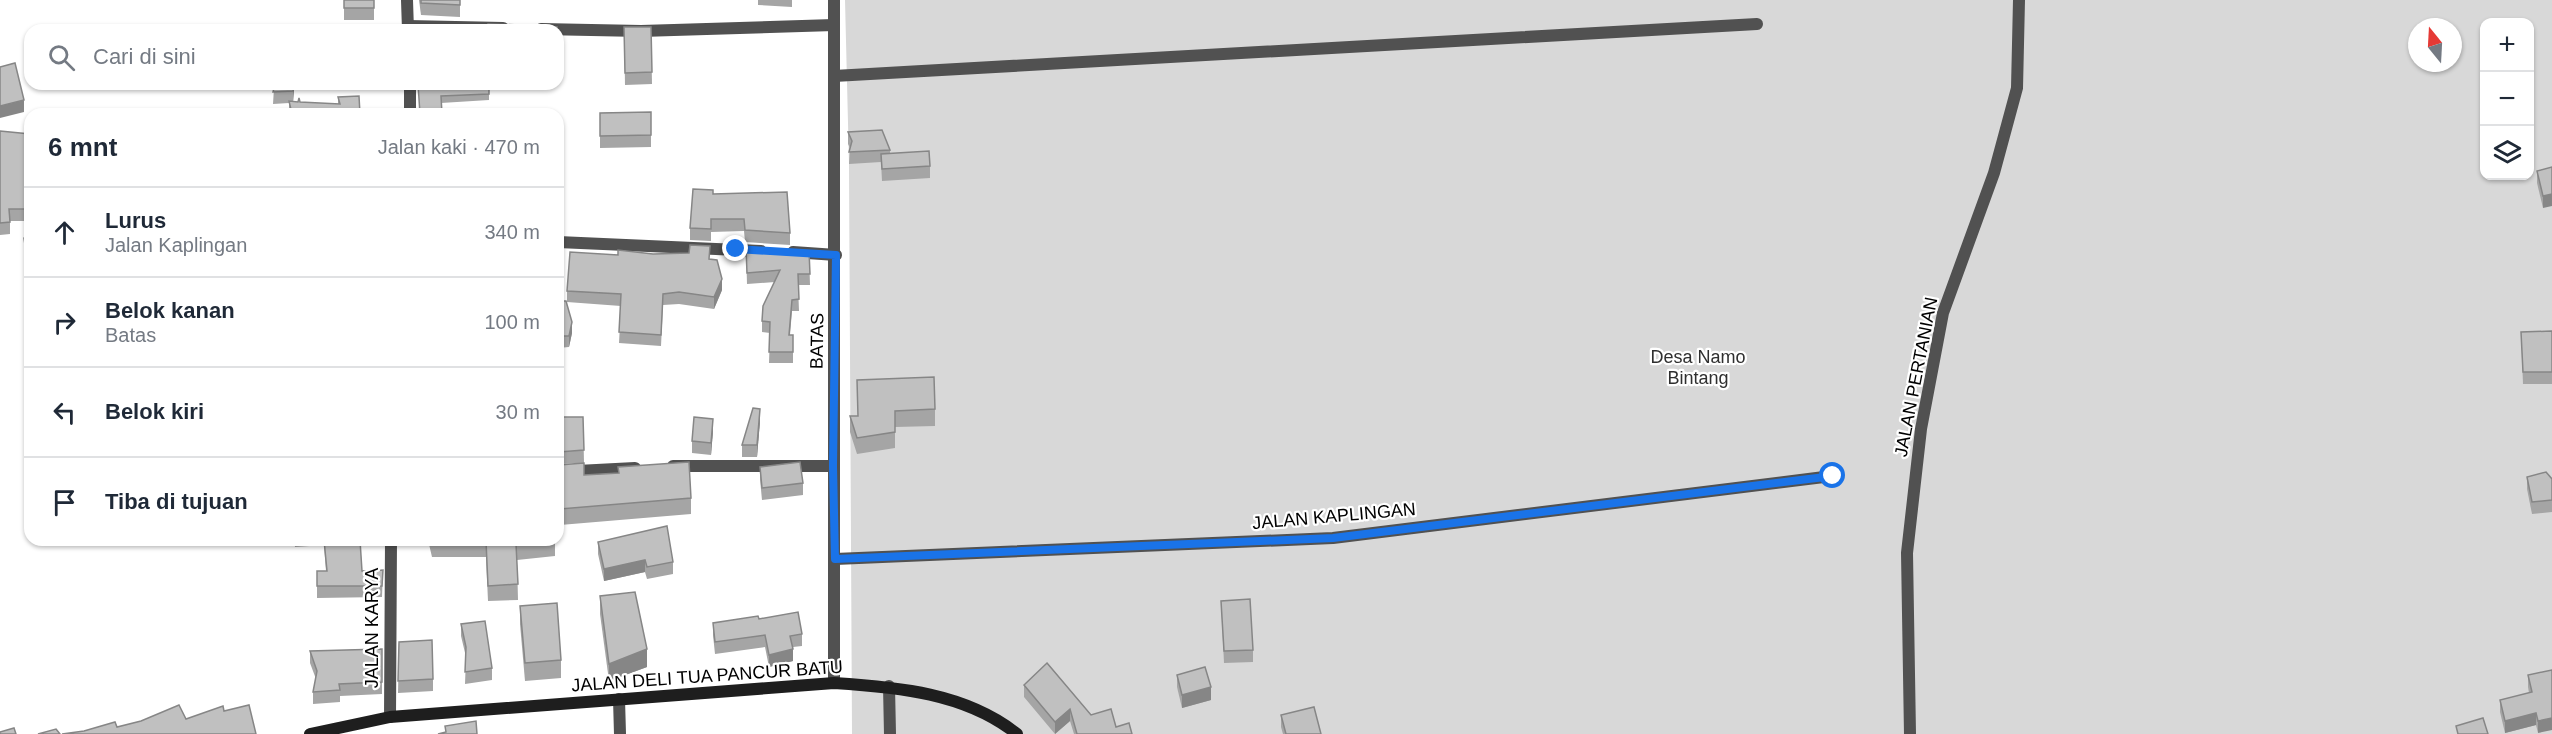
<!DOCTYPE html>
<html lang="id">
<head>
<meta charset="utf-8">
<style>
	:root { --surface:#fff; --page:#f2f2f3; --text:#1f2937; --muted:#747a83; --line:#e0e1e3 }
	body { margin:0; font-family:Helvetica,sans-serif; background:var(--page); color:var(--text) }
	.controls { position:absolute; right:18px; top:18px; display:grid; overflow:hidden; border-radius:12px; box-shadow:0 2px 4px #0004 }
	.controls button { width:54px; height:54px; display:grid; place-items:center; padding:0; border:0; border-bottom:2px solid var(--line); background:var(--surface); color:var(--text); font:30px sans-serif }
	.compass { position:absolute; left:2408px; top:18px; width:54px; height:54px; border-radius:50%; background:var(--surface); box-shadow:0 2px 4px #0004; rotate:342deg }
	.stop { position:absolute; width:18px; height:18px; margin:-14px; border:4px solid #1a73e8; border-radius:50%; background:#fff }
	.stop.end { background:#1a73e8; border-color:#fff; box-shadow:0 2px 6px #0008 }
	.list { margin:0; padding:0; list-style:none }
	h2 { display:flex; justify-content:space-between; align-items:center; height:78px; margin:0; padding:0 24px; font-size:26px }
	h2 small { font-size:20px; font-weight:400; color:var(--muted) }
	.list li { display:grid; grid-template-columns:39px 1fr auto; gap:18px; align-items:center; box-sizing:border-box; height:90px; padding:0 24px; border-top:2px solid var(--line) }
	.list b { display:block; font-size:22px; white-space:nowrap }
	.list p { margin:0; font-size:20px; white-space:nowrap; color:var(--muted) }
	.list em { font-size:20px; font-style:normal; color:var(--muted) }
	.icon { flex:none; width:33px; height:33px; fill:none; stroke:currentColor; stroke-width:2; stroke-linecap:round; stroke-linejoin:round }
	.map { position:relative; flex:none; width:2552px; height:734px; overflow:hidden }
	.search { position:absolute; background:var(--surface); box-shadow:0 2px 4px #0004; left:24px; top:24px; width:540px; height:66px; display:flex; align-items:center; gap:15px; box-sizing:border-box; padding:0 21px; border-radius:18px; color:var(--muted); font-size:22px }
	.panel { position:absolute; background:var(--surface); box-shadow:0 2px 4px #0004; left:24px; top:108px; width:540px; height:438px; border-radius:18px }
	.map>svg:first-child { display:block }
</style>
</head>
<body>
<div class="map">
<svg width="2552" height="734" viewBox="0 0 2552 734">
	<rect width="100%" height="100%" fill="#fff"/>
	<path fill="#d8d8d8" fill-rule="evenodd" d="M845,0h1707v734h-1700l-3,-570zM2484,22h46v154h-46zM2417,27h36v36h-36z"/>
	<g fill="none" stroke-linecap="round" stroke-linejoin="round">
		<g stroke="#515151" stroke-width="12">
			<polyline points="407,0 408,30"/>
			<polyline points="408,26 503,28"/>
			<polyline points="541,29 641,31 834,25"/>
			<polyline points="834,76 1757,24"/>
			<polyline points="410,84 410,114"/>
			<polyline points="558,242 761,251"/>
			<polyline points="793,252 836,255"/>
			<polyline points="673,466 833,466"/>
			<polyline points="558,472 635,468"/>
			<polyline points="835,559 1333,538 1832,476"/>
			<polyline points="889,686 890,734"/>
			<polyline points="619,699 620,734"/>
			<polyline points="390,717 391,540"/>
			<polyline points="1910,734 1907,553 1921,429 1943,313 1994,173 2017,88 2019,0"/>
		</g>
		<polyline stroke="#515151" stroke-width="12" points="834,0 834,683"/>
		<path stroke="#1e1e1e" stroke-width="12" d="M310,734l80,-17 444,-34c63,4 132,10 183,51"/>
	</g>
	<g fill="#a5a5a5">
		<rect x="344" y="0" width="30" height="20"/>
		<polygon points="419,0 460,0 460,17 421,15"/>
		<polygon points="758,0 792,0 792,7 758,5"/>
		<polygon points="624,27 651,27 652,84 625,85"/>
		<polygon points="272,84 294,84 293,102 338,104 338,97 360,114 289,114 289,103 273,104 274,88"/>
		<polygon points="418,84 489,84 489,100 441,103"/>
		<polygon points="651,112 651,147 600,148 600,113"/>
		<polygon points="0,131 30,134 30,221 10,221 10,234 0,235"/>
		<polygon points="848,132 890,150 890,153 930,166 930,178 882,181 881,162 849,164 850,148 848,144"/>
		<polygon points="2552,167 2543,208 2537,183 2537,171"/>
		<polygon points="558,189 561,189 562,234 558,234"/>
		<polygon points="713,194 790,233 790,245 745,242 744,231 711,232 711,241 690,240 690,228"/>
		<polygon points="30,237 30,269 27,270 24,250 24,238"/>
		<polygon points="746,248 809,251 810,285 798,285 799,311 792,311 790,335 793,335 793,363 769,363 770,333 762,332 762,321 775,282 747,284"/>
		<polygon points="653,254 709,259 722,290 714,309 679,304 663,305 661,346 619,343 621,306 567,302 567,291 618,255"/>
		<polygon points="558,301 572,333 569,347 558,348"/>
		<polygon points="2552,331 2552,384 2523,384 2521,332"/>
		<polygon points="558,365 559,388 559,400 558,400"/>
		<polygon points="857,380 935,409 935,426 895,427 895,448 857,454 850,432 850,416 858,416"/>
		<polygon points="559,417 583,417 584,463 559,464"/>
		<polygon points="760,421 757,457 742,457 742,445"/>
		<polygon points="713,431 711,455 692,453 692,441"/>
		<polygon points="760,467 803,483 803,495 762,500 760,479"/>
		<polygon points="558,469 691,498 691,514 560,525 558,503"/>
		<polygon points="2527,477 2552,479 2552,512 2532,514 2527,489"/>
		<polygon points="294,540 360,540 362,571 383,570 382,597 317,598 317,571 326,571 324,545 295,547"/>
		<polygon points="428,540 555,540 555,556 517,560 518,600 488,601 486,557 432,557"/>
		<polygon points="598,542 673,562 673,574 647,579 645,572 604,581 598,554"/>
		<polygon points="600,596 647,667 609,681 600,614"/>
		<polygon points="1221,601 1253,650 1253,662 1224,663"/>
		<polygon points="520,606 561,660 561,678 525,681 520,624"/>
		<polygon points="759,619 802,634 802,646 793,647 793,661 769,667 765,647 715,654 713,635 713,623"/>
		<polygon points="461,624 492,668 492,680 465,684 466,657 461,636"/>
		<polygon points="399,642 433,679 433,691 398,693"/>
		<polygon points="382,649 382,694 340,696 340,702 313,704 313,692 316,679 310,663 310,651"/>
		<polygon points="2552,670 2538,733 2536,725 2505,733 2500,712 2500,700 2529,693 2528,687 2528,675"/>
		<polygon points="1177,675 1211,700 1182,708 1177,687"/>
		<polygon points="1024,685 1091,715 1132,734 1074,734 1070,721 1055,734 1024,697"/>
		<polygon points="1281,715 1321,734 1283,734 1281,727"/>
	</g>
	<g fill="#868686">
		<polygon points="294,84 294,90 293,103 293,91"/>
		<polygon points="24,100 24,112 0,118 0,106"/>
		<polygon points="2552,194 2552,206 2543,208 2543,196"/>
		<polygon points="722,279 722,290 714,309 714,297"/>
		<polygon points="572,322 572,333 569,347 569,336"/>
		<polygon points="760,409 760,421 757,457 757,445"/>
		<polygon points="713,419 713,431 711,455 711,443"/>
		<polygon points="645,560 645,572 604,581 604,569"/>
		<polygon points="647,649 647,667 609,681 609,664"/>
		<polygon points="793,649 793,661 769,667 769,655"/>
		<polygon points="1211,687 1211,700 1182,708 1182,695"/>
		<polygon points="1070,709 1070,721 1055,734 1055,722"/>
		<polygon points="2536,713 2536,725 2505,733 2505,721"/>
		<polygon points="2552,718 2552,730 2538,733 2538,721"/>
	</g>
	<g fill="#c0c0c0" stroke="#868686" stroke-width="1.5">
		<rect x="344" y="0" width="30" height="8"/>
		<polygon points="421,0 460,0 460,5 421,3"/>
		<polygon points="488,24 520,25 520,27 557,27 557,30 488,30"/>
		<polygon points="624,27 651,27 652,72 625,73"/>
		<polygon points="15,63 24,100 0,106 0,67"/>
		<polygon points="275,84 294,84 293,91 273,92"/>
		<polygon points="418,84 489,84 489,94 441,96 442,114 420,114"/>
		<polygon points="359,96 360,114 292,114 289,101 298,102 299,98 300,102 340,104 338,97"/>
		<polygon points="651,112 651,135 600,136 600,113"/>
		<polygon points="882,130 890,150 849,152 852,141 848,132"/>
		<polygon points="0,131 30,134 30,209 9,209 10,222 0,223"/>
		<polygon points="929,151 930,166 882,169 881,154"/>
		<polygon points="2552,167 2552,194 2543,196 2537,171"/>
		<polygon points="558,189 561,189 562,222 558,222"/>
		<polygon points="693,189 713,190 713,194 787,192 790,233 745,230 744,219 711,219 711,229 690,228"/>
		<polygon points="30,237 30,257 27,258 24,238"/>
		<polygon points="690,245 710,246 709,259 717,260 722,279 714,297 679,292 663,294 661,335 619,332 621,294 567,291 570,252 618,255 618,250 653,254 689,253"/>
		<polygon points="746,248 809,251 810,274 798,274 799,299 792,300 789,335 793,335 793,352 769,352 770,322 762,321 763,306 780,270 747,273"/>
		<polygon points="558,301 566,301 572,322 569,336 558,336"/>
		<polygon points="2552,331 2552,372 2523,372 2521,332"/>
		<rect x="558" y="365" width="1" height="23"/>
		<polygon points="934,377 935,409 895,411 895,432 857,438 850,416 858,416 857,380"/>
		<polygon points="753,408 760,409 757,445 742,445"/>
		<polygon points="559,417 583,417 584,450 559,452"/>
		<polygon points="694,417 713,419 711,443 692,441"/>
		<polygon points="689,462 691,498 560,509 558,487 558,469 559,469 559,465 584,463 584,475 619,473 618,467"/>
		<polygon points="800,462 803,483 762,488 760,467"/>
		<polygon points="2546,472 2552,479 2552,500 2532,502 2527,477"/>
		<polygon points="667,526 673,562 647,567 645,560 604,569 598,542"/>
		<polygon points="324,540 360,540 362,571 383,570 382,586 317,586 317,571 327,571"/>
		<polygon points="431,540 555,540 555,541 516,544 518,584 488,586 486,541 432,542"/>
		<polygon points="635,592 647,649 609,664 600,596"/>
		<polygon points="1250,599 1253,650 1224,651 1221,601"/>
		<polygon points="557,603 561,660 525,663 520,606"/>
		<polygon points="798,612 802,634 790,636 793,649 769,655 765,635 715,642 713,623 758,616 759,619"/>
		<polygon points="485,621 492,668 465,672 466,647 461,624"/>
		<polygon points="432,640 433,679 398,681 399,642"/>
		<polygon points="382,649 382,682 339,684 340,690 313,692 317,671 310,651"/>
		<polygon points="1047,663 1091,715 1111,709 1116,727 1129,723 1132,734 1077,734 1070,709 1055,722 1024,685"/>
		<polygon points="1205,667 1211,687 1182,695 1177,675"/>
		<polygon points="2552,670 2552,718 2538,721 2536,713 2505,721 2500,700 2532,692 2528,675"/>
		<polygon points="179,705 186,719 223,706 224,711 249,705 256,734 62,734 84,731 115,722 117,727 141,721"/>
		<polygon points="1314,707 1321,734 1286,734 1281,715"/>
		<polygon points="2483,718 2488,734 2458,734 2456,726"/>
		<polygon points="476,721 477,734 438,734 446,732 445,726"/>
		<polygon points="14,728 16,734 0,734 0,732"/>
		<polygon points="56,729 60,734 38,734"/>
	</g>
	<g fill="none" stroke-linecap="round" stroke-linejoin="round">
		<polyline stroke="#1a73e8" stroke-width="8" points="736,249 836,255 833,466 835,559 1333,538 1833,476"/>
	</g>
	<g text-anchor="middle" dominant-baseline="central" stroke-width="4.5" stroke-linejoin="round" paint-order="stroke">
		<g font-size="18" fill="#000" stroke="#fff">
			<text transform="translate(817 341) rotate(-89)">BATAS</text>
			<text transform="translate(1916 377) rotate(-79)">JALAN PERTANIAN</text>
			<text transform="translate(1334 516) rotate(-5)">JALAN KAPLINGAN</text>
			<text transform="translate(372 628) rotate(-90)">JALAN KARYA</text>
			<text transform="translate(707 676) rotate(-4)">JALAN DELI TUA PANCUR BATU</text>
		</g>
		<g font-size="18" fill="#2f2f2f" stroke="#fff">
			<text x="1698" y="357">Desa Namo<tspan x="1698" dy="21">Bintang</tspan></text>
		</g>
	</g>
</svg>
<div class="controls">
<button>+</button>
<button>−</button>
<button><svg class="icon" aria-label="layers" viewBox="0 0 24 24"><path d="M12 4l9 5-9 5-9-5zM3 14l9 5 9-5"/></svg></button>
</div>
<svg class="compass" viewBox="-18 -18 36 36"><path d="M0-13l5 13h-10z" fill="#e53935"/><path d="M0 13l5-13h-10z" fill="#747a83"/></svg>
<div class="stop" style="left:1833px;top:476px"></div>
<div class="stop end" style="left:736px;top:249px"></div>
<div class="search"><svg class="icon" aria-label="search" viewBox="0 0 24 24"><circle cx="10" cy="10" r="6"/><path d="M15 15l6 6"/></svg>Cari di sini</div>
<section class="panel">
<h2>6 mnt<small>Jalan kaki · 470 m</small></h2>
<ul class="list">
<li><svg class="icon" aria-label="ahead" viewBox="0 0 24 24"><path d="M12 20V5M6 11l6-6 6 6"/></svg><div><b>Lurus</b><p>Jalan Kaplingan</p></div><em>340 m</em></li>
<li><svg class="icon" aria-label="right" viewBox="0 0 24 24"><path d="M7 20v-9h11M14 6l5 5-5 5"/></svg><div><b>Belok kanan</b><p>Batas</p></div><em>100 m</em></li>
<li><svg class="icon" aria-label="left" viewBox="0 0 24 24"><path d="M17 20v-9H6M10 6l-5 5 5 5"/></svg><div><b>Belok kiri</b></div><em>30 m</em></li>
<li><svg class="icon" aria-label="arrive" viewBox="0 0 24 24"><path d="M6 21V4h12l-3 4 3 4H6"/></svg><div><b>Tiba di tujuan</b></div></li>
</ul>
</section>
</div>
</body>
</html>
